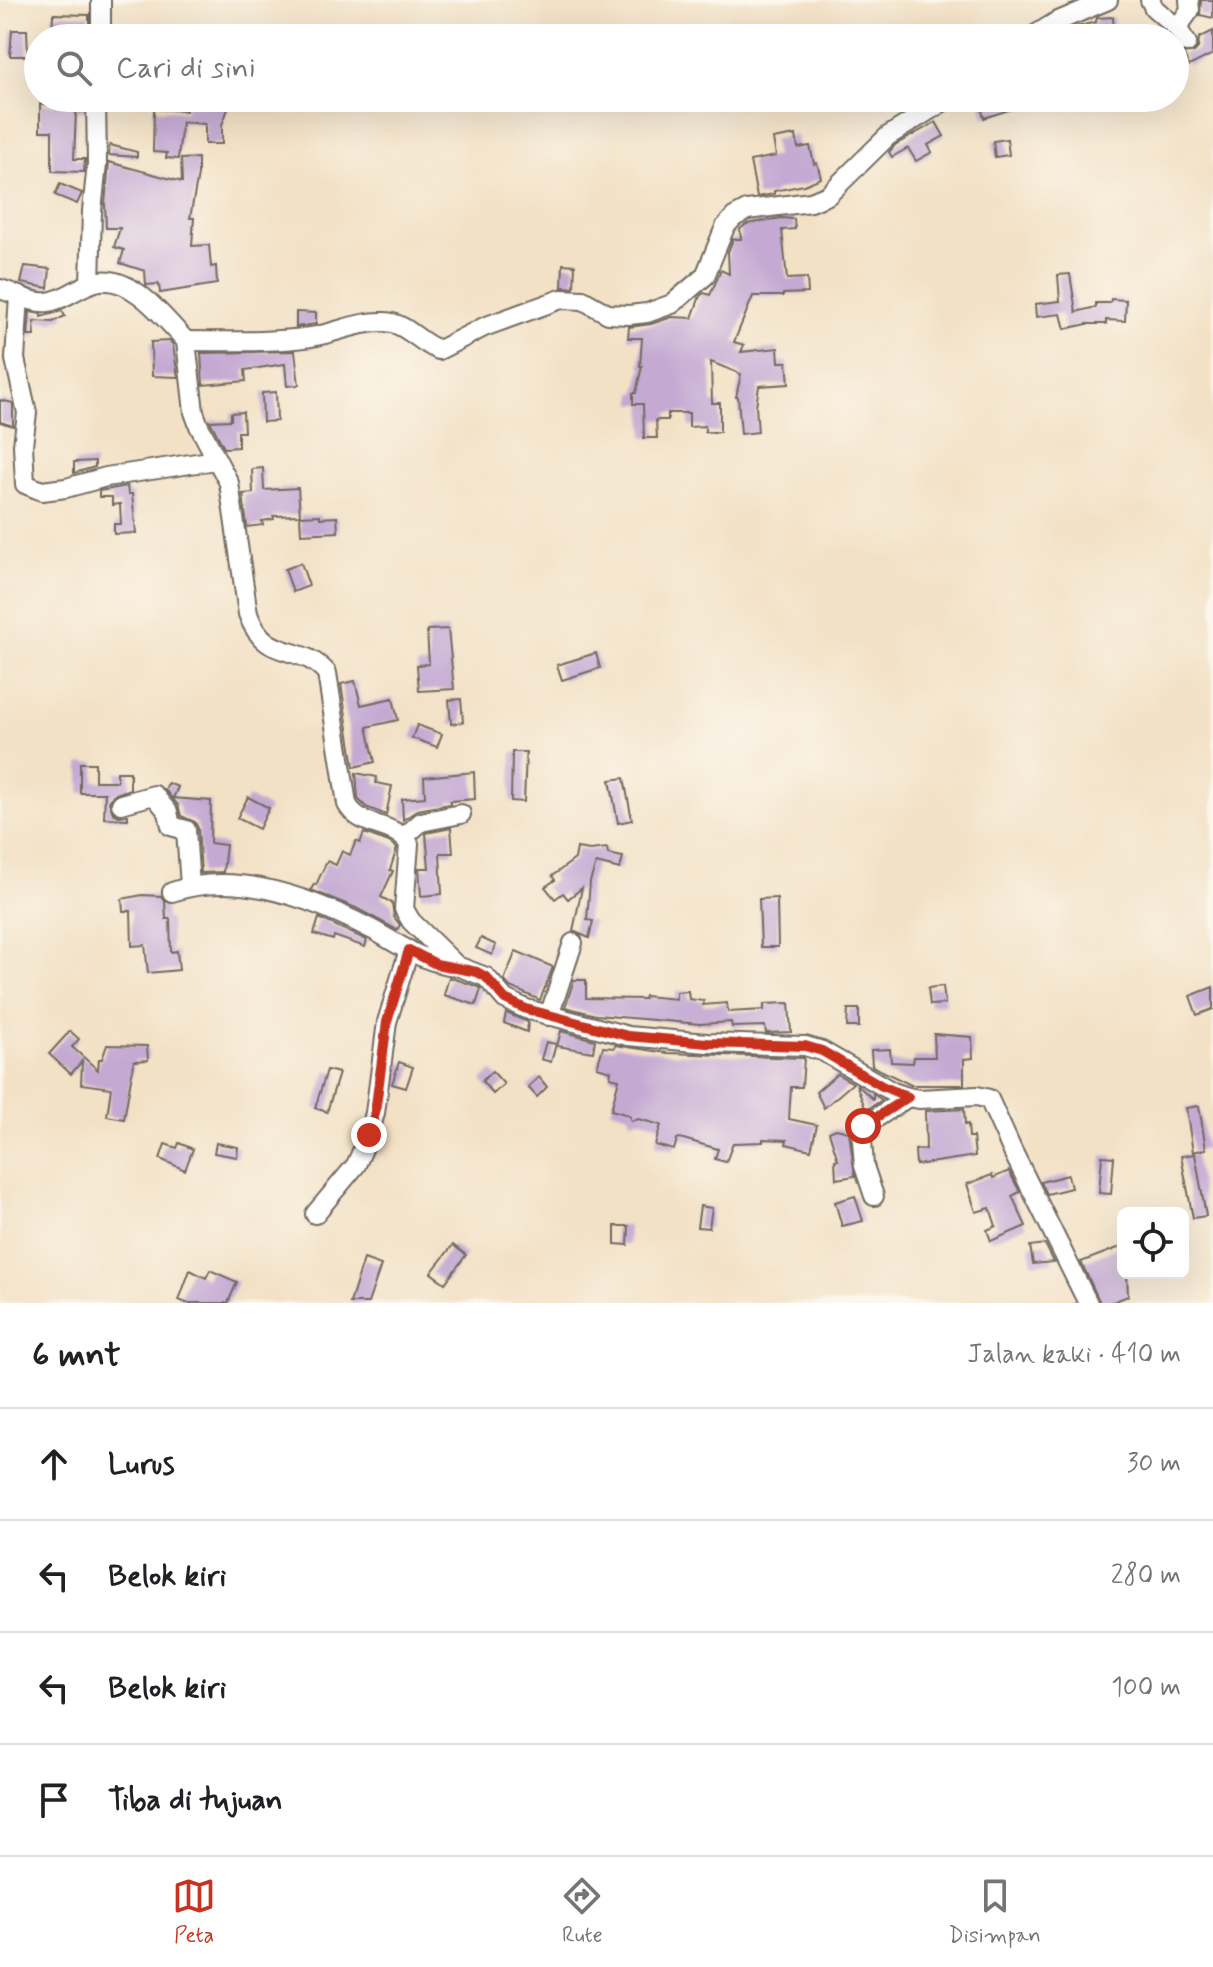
<!DOCTYPE html>
<html lang="id">
<head>
<meta charset="utf-8">
<style>
	:root { --surface:#fff; --page:#f6f6f6; --text:#202124; --muted:#757577; --line:#e0e0e0; --accent:#c8321e }
	body { margin:0; font-family:Mynerve,sans-serif; background:var(--page); color:var(--text) }
	.controls { position:absolute; right:24px; bottom:24px; display:grid; overflow:hidden; border-radius:12px; box-shadow:0 8px 32px #0002 }
	.controls button { width:72px; height:72px; display:grid; place-items:center; padding:0; border:0; border-bottom:2px solid var(--line); background:var(--surface); color:var(--text); font:40px sans-serif }
	.stop { position:absolute; width:24px; height:24px; margin:-18px; border:6px solid #c8321e; border-radius:50%; background:#fff }
	.stop.end { background:#c8321e; border-color:#fff; box-shadow:0 2px 8px #0008 }
	.list { margin:0; padding:0; list-style:none }
	h2 { display:flex; justify-content:space-between; align-items:center; height:104px; margin:0; padding:0 32px; font-size:34px }
	h2 small { font-size:26px; font-weight:400; color:var(--muted) }
	.list li { display:grid; grid-template-columns:52px 1fr auto; gap:24px; align-items:center; box-sizing:border-box; height:112px; padding:0 32px; border-top:2px solid var(--line) }
	.list b { display:block; font-size:30px; white-space:nowrap }
	.list em { font-size:26px; font-style:normal; color:var(--muted) }
	.icon { flex:none; width:44px; height:44px; fill:none; stroke:currentColor; stroke-width:2; stroke-linecap:round; stroke-linejoin:round }
	.map { position:relative; flex:none; width:1213px; height:1303px; overflow:hidden }
	.search { position:absolute; background:var(--surface); box-shadow:0 8px 32px #0002; left:24px; right:24px; top:24px; height:88px; display:flex; align-items:center; gap:20px; box-sizing:border-box; padding:0 28px; border-radius:44px; color:var(--muted); font-size:30px }
	.sheet { height:552px; background:var(--surface) }
	nav { display:flex; justify-content:space-around; align-items:center; box-sizing:border-box; height:112px; border-top:2px solid var(--line); background:var(--surface); font-size:22px; color:var(--muted) }
	nav a { display:grid; justify-items:center; gap:4px }
	nav .on { color:var(--accent) }
	.map>svg:first-child { display:block }
</style>
</head>
<body>
<div class="map">
<svg width="1213" height="1303" viewBox="0 0 1213 1303">
	<rect width="100%" height="100%" fill="#fbf7ec"/>
	<filter id="ink" filterUnits="userSpaceOnUse"><feTurbulence type="fractalNoise" baseFrequency=".0125" numOctaves="2"/><feDisplacementMap in="SourceGraphic" scale="16" xChannelSelector="R" yChannelSelector="G"/><feConvolveMatrix kernelMatrix="1 2 1 2 8 2 1 2 1" color-interpolation-filters="sRGB"/></filter>
	<filter id="wash" filterUnits="userSpaceOnUse"><feTurbulence type="fractalNoise" baseFrequency=".006" numOctaves="4" result="noise"/><feDisplacementMap in="SourceGraphic" scale="32" xChannelSelector="R" yChannelSelector="G"/><feGaussianBlur stdDeviation="1.8" result="paint"/><feColorMatrix in="noise" values="0 0 0 0 0 0 0 0 0 0 0 0 0 0 0 0 0 1.4 0 .05"/><feComposite in="paint" operator="in"/></filter>
	<g filter="url(#wash)">
		<rect width="100%" height="100%" fill="#f3e1c6"/>
		<g id="blocks">
			<g fill="#c4a9d3">
				<polygon points="1201,0 1213,0 1213,18 1200,15"/>
				<polygon points="53,14 89,15 89,28 74,28 74,38 52,38"/>
				<polygon points="1113,17 1114,33 1093,34 1094,38 1077,38 1076,27 1096,22 1097,18"/>
				<polygon points="12,30 27,30 28,56 10,56"/>
				<polygon points="1213,31 1213,54 1189,66 1183,54 1194,52 1198,48 1199,38"/>
				<polygon points="63,98 84,98 84,112 76,112 74,159 85,159 84,172 52,171 52,131 40,131 40,104 63,105"/>
				<polygon points="979,98 1016,98 1018,107 984,118"/>
				<polygon points="186,105 215,105 228,109 222,125 222,144 205,144 205,124 182,122 178,159 166,158 167,153 153,152 154,109 186,111"/>
				<polygon points="936,122 944,136 928,145 932,152 916,161 908,148 892,157 889,152 895,145"/>
				<polygon points="796,135 798,148 810,146 814,164 817,163 821,178 804,185 774,191 774,194 757,197 750,161 776,156 773,139"/>
				<polygon points="1007,139 1009,155 995,157 993,141"/>
				<polygon points="110,145 137,152 137,157 109,155"/>
				<polygon points="198,158 198,175 190,218 194,218 192,246 209,245 211,267 216,266 217,284 160,293 159,284 146,285 145,271 120,263 124,250 114,247 120,228 106,228 105,204 109,162 182,182 181,159"/>
				<polygon points="60,184 82,193 77,204 55,195"/>
				<polygon points="781,218 794,219 795,229 782,230 787,279 807,278 808,293 783,294 783,296 753,296 734,342 744,345 741,352 778,348 779,362 787,362 789,384 759,386 756,406 758,432 741,434 738,397 736,397 741,374 711,362 712,403 720,403 720,432 705,432 705,426 689,427 689,413 668,413 668,420 656,420 657,438 644,438 643,404 633,404 633,393 636,393 642,366 640,366 642,338 628,338 629,327 651,324 672,317 692,318 700,296 704,293 710,295 721,270 729,274 728,252 733,239 741,239 740,229 747,224"/>
				<polygon points="563,264 575,265 574,288 562,287"/>
				<polygon points="25,266 50,269 48,288 21,283"/>
				<polygon points="1070,274 1076,312 1096,307 1096,303 1110,303 1111,299 1126,300 1125,321 1106,320 1106,324 1087,324 1065,329 1061,314 1036,317 1035,304 1060,301 1058,275"/>
				<polygon points="62,311 65,316 53,322 34,321 35,336 28,336 30,312 41,314 41,317"/>
				<polygon points="296,312 316,313 316,324 296,327"/>
				<polygon points="170,341 173,345 178,377 152,376 151,342"/>
				<polygon points="295,351 299,385 287,386 285,364 245,370 246,381 203,385 201,353"/>
				<polygon points="276,392 277,421 263,422 262,393"/>
				<polygon points="0,400 13,403 13,426 0,422"/>
				<polygon points="243,412 244,432 238,432 238,447 224,448 210,421 231,420 231,413"/>
				<polygon points="95,461 95,467 74,473 74,462"/>
				<polygon points="263,468 264,490 298,488 300,515 273,516 274,519 262,521 263,525 247,527 243,494 253,493 252,469"/>
				<polygon points="127,486 128,494 132,494 136,533 114,534 114,524 121,524 120,504 112,505 112,497 99,497 99,491"/>
				<polygon points="320,515 320,518 337,517 338,532 301,534 300,516"/>
				<polygon points="301,563 309,586 293,592 285,569"/>
				<polygon points="448,629 454,689 419,691 417,665 429,664 427,630"/>
				<polygon points="596,653 600,668 562,680 557,665"/>
				<polygon points="355,681 361,705 393,698 398,720 367,727 375,762 354,767 341,684"/>
				<polygon points="461,699 463,722 451,724 449,700"/>
				<polygon points="417,725 442,734 437,747 412,738"/>
				<polygon points="512,752 526,752 524,802 511,801"/>
				<polygon points="80,763 95,763 95,781 117,781 117,772 130,772 130,789 113,795 109,802 113,813 119,816 128,815 128,819 104,818 105,793 80,793"/>
				<polygon points="474,772 475,799 450,801 450,804 418,810 403,820 402,799 425,797 424,777"/>
				<polygon points="356,773 377,777 376,783 392,786 386,815 366,807 358,799"/>
				<polygon points="624,778 632,820 618,823 610,780"/>
				<polygon points="168,783 178,787 173,798 211,801 210,843 226,845 223,872 201,873 198,828 195,822 181,816 178,805 165,790"/>
				<polygon points="248,797 269,808 259,829 237,818"/>
				<polygon points="451,828 453,853 440,853 442,894 421,896 419,868 429,868 426,833"/>
				<polygon points="364,833 389,842 397,848 390,870 393,871 381,897 392,903 394,917 400,925 397,930 356,908 311,890 314,884 316,885 327,861 336,865 342,851 350,855 356,841 360,843"/>
				<polygon points="577,848 590,850 607,848 608,854 623,857 620,869 596,863 590,882 587,920 593,921 589,938 573,931 582,888 568,899 563,893 555,899 545,887 555,880 552,876 575,859"/>
				<polygon points="142,895 161,896 165,901 166,919 170,919 171,952 177,951 179,970 148,973 145,945 132,946 131,911 123,911 122,899"/>
				<polygon points="777,898 778,947 761,947 759,899"/>
				<polygon points="319,918 367,940 365,947 334,936 333,940 314,934"/>
				<polygon points="481,938 496,945 492,955 476,948"/>
				<polygon points="516,951 553,967 540,1000 510,987 504,980"/>
				<polygon points="449,977 479,987 481,989 476,1005 444,995"/>
				<polygon points="574,980 586,980 586,998 644,999 645,996 676,999 676,992 688,991 689,999 704,1001 703,1005 727,1003 728,1012 764,1010 764,1004 789,1003 791,1032 766,1033 765,1026 732,1027 731,1022 700,1024 596,1015 565,1007"/>
				<polygon points="943,986 945,1004 930,1005 928,988"/>
				<polygon points="1213,987 1213,1009 1197,1015 1190,996"/>
				<polygon points="848,1009 859,1009 859,1027 847,1027"/>
				<polygon points="506,1013 528,1022 527,1032 504,1023"/>
				<polygon points="70,1031 79,1039 72,1047 98,1070 99,1059 102,1059 107,1045 147,1046 148,1060 134,1061 124,1119 107,1116 111,1088 81,1084 82,1061 71,1074 49,1054"/>
				<polygon points="561,1031 595,1040 593,1052 557,1046"/>
				<polygon points="934,1034 972,1037 973,1058 964,1059 964,1085 911,1085 872,1066 871,1050 890,1049 891,1062 913,1063 914,1057 935,1057"/>
				<polygon points="546,1042 556,1044 551,1062 541,1059"/>
				<polygon points="615,1045 667,1053 804,1058 802,1087 791,1087 789,1119 817,1125 811,1150 786,1144 787,1140 763,1139 763,1142 733,1143 726,1162 715,1159 718,1149 680,1138 677,1139 674,1150 655,1145 661,1125 638,1119 631,1121 629,1115 611,1110 619,1079 610,1077 611,1071 597,1067 603,1047 614,1048"/>
				<polygon points="399,1062 413,1067 406,1088 392,1084"/>
				<polygon points="327,1070 339,1073 327,1112 315,1108"/>
				<polygon points="492,1071 504,1084 493,1094 482,1081"/>
				<polygon points="837,1074 853,1083 824,1108 816,1092"/>
				<polygon points="539,1077 547,1087 537,1097 528,1087"/>
				<polygon points="856,1084 873,1099 873,1094 882,1100 866,1110"/>
				<polygon points="1199,1106 1206,1149 1193,1152 1186,1108"/>
				<polygon points="964,1109 965,1125 968,1124 969,1137 973,1137 975,1156 916,1165 915,1150 926,1149 925,1111"/>
				<polygon points="836,1129 849,1132 855,1176 836,1179 835,1160 838,1160 829,1132"/>
				<polygon points="179,1143 193,1149 185,1170 160,1159 165,1144 177,1148"/>
				<polygon points="216,1143 238,1147 237,1157 214,1153"/>
				<polygon points="1195,1154 1206,1216 1193,1218 1181,1156"/>
				<polygon points="1102,1156 1114,1157 1111,1194 1099,1193"/>
				<polygon points="1009,1171 1020,1192 1012,1196 1026,1226 991,1241 987,1230 996,1226 990,1208 976,1212 967,1184 992,1175 993,1178"/>
				<polygon points="1068,1175 1071,1188 1047,1194 1041,1182"/>
				<polygon points="855,1196 863,1221 842,1226 835,1202"/>
				<polygon points="700,1206 712,1208 709,1228 697,1227"/>
				<polygon points="615,1226 629,1226 628,1245 615,1244"/>
				<polygon points="1045,1244 1054,1262 1033,1264 1030,1246"/>
				<polygon points="453,1245 466,1255 445,1283 431,1273"/>
				<polygon points="1123,1246 1123,1273 1127,1273 1128,1296 1110,1303 1100,1303 1081,1262"/>
				<polygon points="364,1259 381,1265 368,1303 350,1303"/>
				<polygon points="190,1270 206,1278 210,1270 237,1282 228,1303 186,1303 179,1300"/>
			</g>
		</g>
	</g>
	<g filter="url(#ink)">
		<use href="#blocks" fill-opacity="0" stroke="#716b61" stroke-width="2"/>
		<g fill="none" stroke-linecap="round" stroke-linejoin="round">
			<g stroke="#716b61" stroke-width="22">
				<g id="minor">
					<polyline points="101,0 101,38"/>
					<polyline points="1150,0 1154,8 1177,28 1187,43"/>
					<polyline points="1177,28 1190,10 1189,0"/>
					<polyline points="1030,38 1056,22 1108,0"/>
					<polyline points="90,284 92,211 97,164 96,98"/>
					<path d="M0,289c15,4 32,15 48,13 17,-2 31,-16 47,-20 35,-10 70,37 91,59l8,71 5,14 30,57 19,131c18,50 51,27 79,59l20,131c13,25 46,17 62,40l-5,65 7,12 46,45 29,11 19,22 21,10 102,27 79,7 98,3 17,5 71,41 15,5 11,2 58,-3 12,3 24,53 75,151"/>
					<polyline points="19,296 15,359 27,413 23,445 25,484 42,491 66,488 106,477 216,460"/>
					<path d="M186,341c42,0 84,2 125,-4 25,-4 48,-16 74,-15 22,1 34,21 54,28l45,-23 77,-28 22,1 25,14 21,1 18,-2 25,-9 33,-28 20,-49 9,-10 13,-7 64,-8 17,-7 60,-59 61,-38"/>
					<polyline points="121,804 154,795 168,812 171,826 186,830 190,886"/>
					<polyline points="404,837 421,822 461,814"/>
					<path d="M172,892c65,-23 144,8 201,38 27,15 53,34 84,36"/>
					<polyline points="549,1016 573,943"/>
					<polyline points="874,1196 864,1166 861,1128 908,1097"/>
					<polyline points="315,1214 356,1165 369,1135 375,1113 387,1022 409,950"/>
				</g>
			</g>
			<use href="#minor" stroke="#fff" stroke-width="18"/>
		</g>
	</g>
	<g fill="none" stroke-linecap="round" stroke-linejoin="round" filter="url(#ink)">
		<polyline stroke="#c8321e" stroke-width="10" points="369,1135 375,1113 387,1022 409,950 436,964 477,972 486,977 505,999 526,1009 628,1036 707,1043 805,1046 822,1051 882,1086 908,1097 863,1126"/>
	</g>
</svg>
<div class="controls">
<button><svg class="icon" aria-label="locate" viewBox="0 0 24 24"><circle cx="12" cy="12" r="6"/><path d="M12 2v4M12 18v4M2 12h4M18 12h4"/></svg></button>
</div>
<div class="stop" style="left:863px;top:1126px"></div>
<div class="stop end" style="left:369px;top:1135px"></div>
<div class="search"><svg class="icon" aria-label="search" viewBox="0 0 24 24"><circle cx="10" cy="10" r="6"/><path d="M15 15l6 6"/></svg>Cari di sini</div>
</div>
<section class="sheet">
<h2>6 mnt<small>Jalan kaki · 410 m</small></h2>
<ul class="list">
<li><svg class="icon" aria-label="ahead" viewBox="0 0 24 24"><path d="M12 20V5M6 11l6-6 6 6"/></svg><div><b>Lurus</b></div><em>30 m</em></li>
<li><svg class="icon" aria-label="left" viewBox="0 0 24 24"><path d="M17 20v-9H6M10 6l-5 5 5 5"/></svg><div><b>Belok kiri</b></div><em>280 m</em></li>
<li><svg class="icon" aria-label="left" viewBox="0 0 24 24"><path d="M17 20v-9H6M10 6l-5 5 5 5"/></svg><div><b>Belok kiri</b></div><em>100 m</em></li>
<li><svg class="icon" aria-label="arrive" viewBox="0 0 24 24"><path d="M6 21V4h12l-3 4 3 4H6"/></svg><div><b>Tiba di tujuan</b></div></li>
</ul>
</section>
<nav>
<a class="on"><svg class="icon" aria-label="map" viewBox="0 0 24 24"><path d="M3 6l6-2 6 2 6-2v14l-6 2-6-2-6 2zM9 4v14M15 6v14"/></svg>Peta</a>
<a><svg class="icon" aria-label="directions" viewBox="0 0 24 24"><path d="M12 3l9 9-9 9-9-9zM9 14v-3h6M13 9l2 2-2 2"/></svg>Rute</a>
<a><svg class="icon" aria-label="saved" viewBox="0 0 24 24"><path d="M7 4h10v16l-5-4-5 4z"/></svg>Disimpan</a>
</nav>
</body>
</html>
